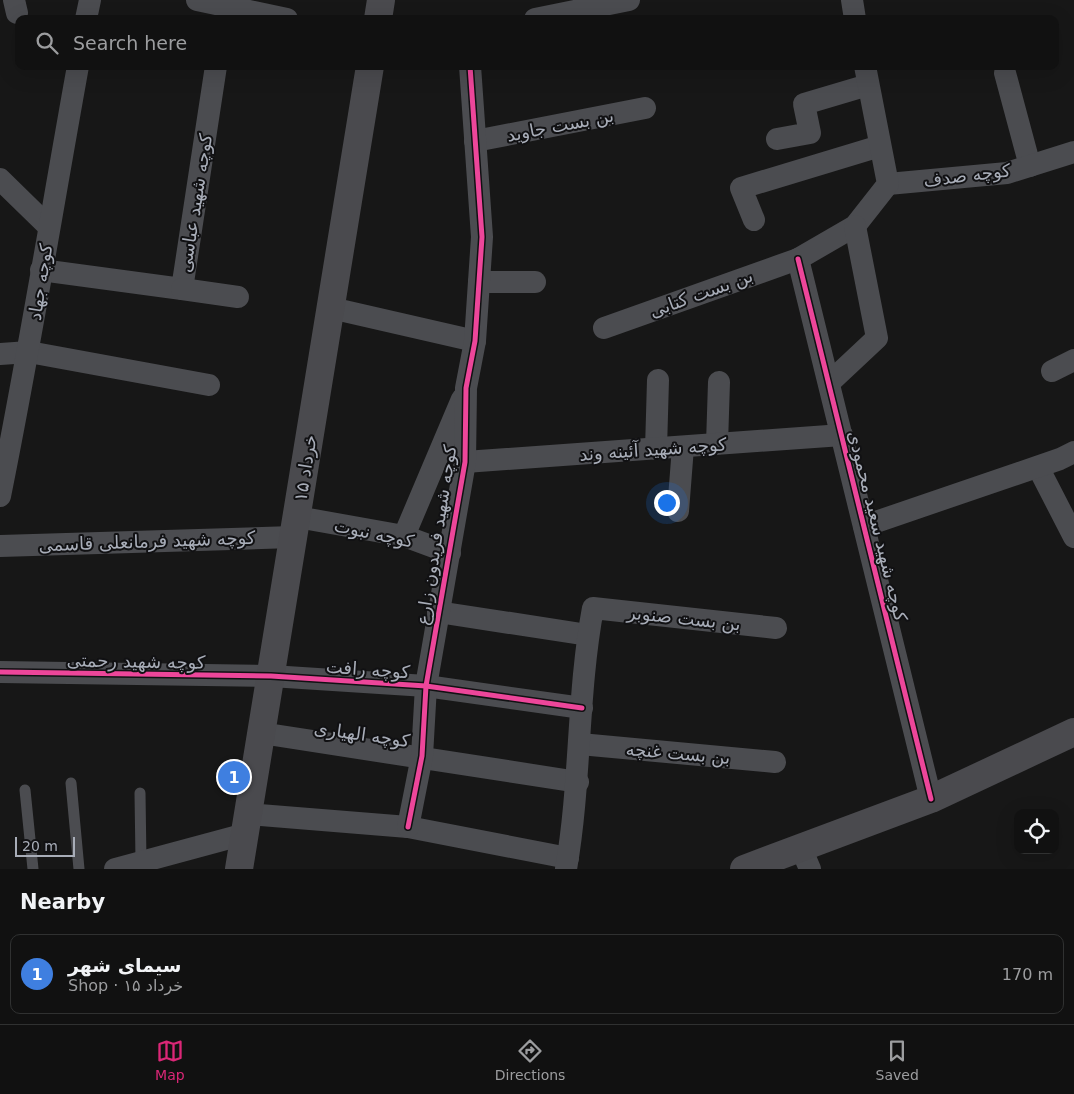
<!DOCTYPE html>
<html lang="en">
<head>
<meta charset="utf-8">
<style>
	:root { --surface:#111; --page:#1a1a1a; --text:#f1f3f6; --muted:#9c9d9f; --line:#303131; --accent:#db2777 }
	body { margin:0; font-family:"DejaVu Sans",Vazirmatn,sans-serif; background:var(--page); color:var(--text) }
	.controls { position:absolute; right:15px; bottom:15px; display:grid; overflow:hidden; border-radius:10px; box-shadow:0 5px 20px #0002 }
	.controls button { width:45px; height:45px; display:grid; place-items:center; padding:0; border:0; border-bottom:1px solid var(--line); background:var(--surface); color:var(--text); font:25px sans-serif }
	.scale { position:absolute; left:15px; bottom:12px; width:60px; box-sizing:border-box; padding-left:5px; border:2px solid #a8adb8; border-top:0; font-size:14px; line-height:18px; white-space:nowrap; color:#a8adb8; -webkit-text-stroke:4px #111113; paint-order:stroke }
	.you { position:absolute; left:666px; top:502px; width:18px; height:18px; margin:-12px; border:4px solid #fff; border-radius:50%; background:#1a73e8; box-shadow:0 0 0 8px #1a73e833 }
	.badge { display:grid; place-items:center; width:32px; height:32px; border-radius:50%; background:var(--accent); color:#fff; font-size:16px; font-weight:700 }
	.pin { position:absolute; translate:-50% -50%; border:2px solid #fff; box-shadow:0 1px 5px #0006 }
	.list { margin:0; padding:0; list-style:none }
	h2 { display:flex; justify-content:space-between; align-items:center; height:65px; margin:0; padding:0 20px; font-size:21px }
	h2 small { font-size:16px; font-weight:400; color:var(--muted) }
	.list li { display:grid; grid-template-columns:32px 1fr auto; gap:15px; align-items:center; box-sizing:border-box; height:80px; margin:0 10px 10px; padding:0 10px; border:1px solid var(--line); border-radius:10px }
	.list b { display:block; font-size:19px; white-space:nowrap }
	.list p { margin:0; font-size:16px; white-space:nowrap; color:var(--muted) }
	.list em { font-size:16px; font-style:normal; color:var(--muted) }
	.icon { flex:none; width:28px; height:28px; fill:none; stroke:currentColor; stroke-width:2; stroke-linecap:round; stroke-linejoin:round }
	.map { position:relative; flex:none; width:1074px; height:869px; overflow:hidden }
	.search { position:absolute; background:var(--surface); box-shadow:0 5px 20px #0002; left:15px; right:15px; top:15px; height:55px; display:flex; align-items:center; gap:12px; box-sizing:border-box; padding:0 18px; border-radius:10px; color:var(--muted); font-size:19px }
	.sheet { height:155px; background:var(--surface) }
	nav { display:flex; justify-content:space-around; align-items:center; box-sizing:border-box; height:70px; border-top:1px solid var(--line); background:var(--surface); font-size:14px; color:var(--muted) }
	nav a { display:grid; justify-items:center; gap:2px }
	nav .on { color:var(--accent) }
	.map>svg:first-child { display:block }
</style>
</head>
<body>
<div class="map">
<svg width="1074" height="869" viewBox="0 0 1074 869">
	<rect width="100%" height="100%" fill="#171717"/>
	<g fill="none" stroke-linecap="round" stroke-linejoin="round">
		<g stroke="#4b4c50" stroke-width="11">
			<polyline points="71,783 79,869"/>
			<polyline points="25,790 33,869"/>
			<polyline points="140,793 141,861"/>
		</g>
		<g stroke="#4b4c50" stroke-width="22">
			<polyline points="14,0 17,13"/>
			<polyline points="197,0 287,19"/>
			<polyline points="852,0 855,19"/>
			<polyline points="86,19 90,0"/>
			<polyline points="535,19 629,0"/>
			<polyline points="1005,73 1030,166"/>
			<polyline points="777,139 810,133 804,104 868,85"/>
			<polyline points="475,141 645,108"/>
			<polyline points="0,179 49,227"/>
			<polyline points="888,184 1007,173 1074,152"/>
			<polyline points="754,220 741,188 880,146"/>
			<polyline points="798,259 931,799"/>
			<polyline points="41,270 182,289 216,66"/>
			<polyline points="479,282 535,282"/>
			<polyline points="182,289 238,297"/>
			<polyline points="331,308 475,341"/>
			<polyline points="604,328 798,259 855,226 888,184 865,66"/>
			<polyline points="0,354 29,352 209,385"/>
			<polyline points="1052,371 1074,360"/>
			<polyline points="829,383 877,338 855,226"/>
			<polyline points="717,444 719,382"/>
			<polyline points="656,449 658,380"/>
			<polyline points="465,462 842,435"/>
			<polyline points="1038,467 1074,537"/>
			<path d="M0,496c29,-143 52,-286 78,-430"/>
			<polyline points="678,511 683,447"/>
			<polyline points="297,517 404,536 450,553"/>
			<polyline points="864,526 1060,459 1074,452"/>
			<polyline points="404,536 462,399"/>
			<polyline points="0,546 293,537"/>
			<polyline points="438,612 588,635"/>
			<polyline points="0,672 271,676 426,686 582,708"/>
			<polyline points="261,733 578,782"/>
			<polyline points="580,744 775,762"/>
			<polyline points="248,814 408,827 568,858"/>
			<polyline points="408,827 422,756 426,686 465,462 466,388 475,341 482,237 470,66"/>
			<polyline points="801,848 810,869"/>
			<polyline points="115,869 245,834"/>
			<path d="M566,869c15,-86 11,-175 27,-261l183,20"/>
		</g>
		<g stroke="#4a4a4e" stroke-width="28">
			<polyline points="378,19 381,0"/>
			<polyline points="239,869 370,66"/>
			<polyline points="744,869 931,799 1074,732"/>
		</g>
		<g stroke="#111113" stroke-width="8">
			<g id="cycleway">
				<polyline points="798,259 931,799"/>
				<polyline points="0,672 271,676 426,686 582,708"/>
				<polyline points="408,827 422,756 426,686 465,462 466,388 475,341 482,237 470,66"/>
			</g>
		</g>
		<use href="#cycleway" stroke="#ed469a" stroke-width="5"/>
	</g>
	<g text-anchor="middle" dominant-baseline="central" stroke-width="4" stroke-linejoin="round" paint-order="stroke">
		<g font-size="18" fill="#a8adb8" stroke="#111113">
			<text transform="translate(560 125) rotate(-11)">بن بست جاوید</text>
			<text transform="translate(967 175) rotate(-7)">کوچه صدف</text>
			<text transform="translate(195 203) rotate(-81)">کوچه شهید عباسی</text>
			<text transform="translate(40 282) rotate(-81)">کوچه جهاد</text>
			<text transform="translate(701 293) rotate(-20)">بن بست کتابی</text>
			<text transform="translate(653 449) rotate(-4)">کوچه شهید آئینه وند</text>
			<text transform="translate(305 468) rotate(-81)">۱۵ خرداد</text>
			<text transform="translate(878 526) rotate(76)">کوچه شهید سعید محمودی</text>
			<text transform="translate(374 533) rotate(12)">کوچه نبوت</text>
			<text transform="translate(436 535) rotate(-81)">کوچه شهید فریدون زارع</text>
			<text transform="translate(147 541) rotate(-2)">کوچه شهید فرمانعلی قاسمی</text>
			<text transform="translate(684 618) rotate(6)">بن بست صنوبر</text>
			<text transform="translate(136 661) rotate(1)">کوچه شهید رحمتی</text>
			<text transform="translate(368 669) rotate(4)">کوچه رافت</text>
			<text transform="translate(362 734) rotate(8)">کوچه الهیاری</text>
			<text transform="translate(678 753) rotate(5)">بن بست غنچه</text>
		</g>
	</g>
</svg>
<div class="controls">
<button><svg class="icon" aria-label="locate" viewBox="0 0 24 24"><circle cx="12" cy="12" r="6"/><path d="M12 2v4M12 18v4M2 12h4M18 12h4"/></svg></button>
</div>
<div class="scale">20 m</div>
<div class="you"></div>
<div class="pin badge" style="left:234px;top:777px;background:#3f7fe0">1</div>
<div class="search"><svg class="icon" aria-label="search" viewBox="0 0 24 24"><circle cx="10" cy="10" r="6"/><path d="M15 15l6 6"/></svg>Search here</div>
</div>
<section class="sheet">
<h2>Nearby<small></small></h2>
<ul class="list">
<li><span class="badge" style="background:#3f7fe0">1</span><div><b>سیمای شهر</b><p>Shop · ۱۵ خرداد</p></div><em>170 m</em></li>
</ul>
</section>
<nav>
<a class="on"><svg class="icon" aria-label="map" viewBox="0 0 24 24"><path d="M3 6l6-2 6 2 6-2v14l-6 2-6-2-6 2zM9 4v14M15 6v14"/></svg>Map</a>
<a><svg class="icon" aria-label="directions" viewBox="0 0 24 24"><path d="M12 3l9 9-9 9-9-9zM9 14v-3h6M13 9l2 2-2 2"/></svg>Directions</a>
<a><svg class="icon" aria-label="saved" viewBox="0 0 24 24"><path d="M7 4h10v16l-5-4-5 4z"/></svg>Saved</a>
</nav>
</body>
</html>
